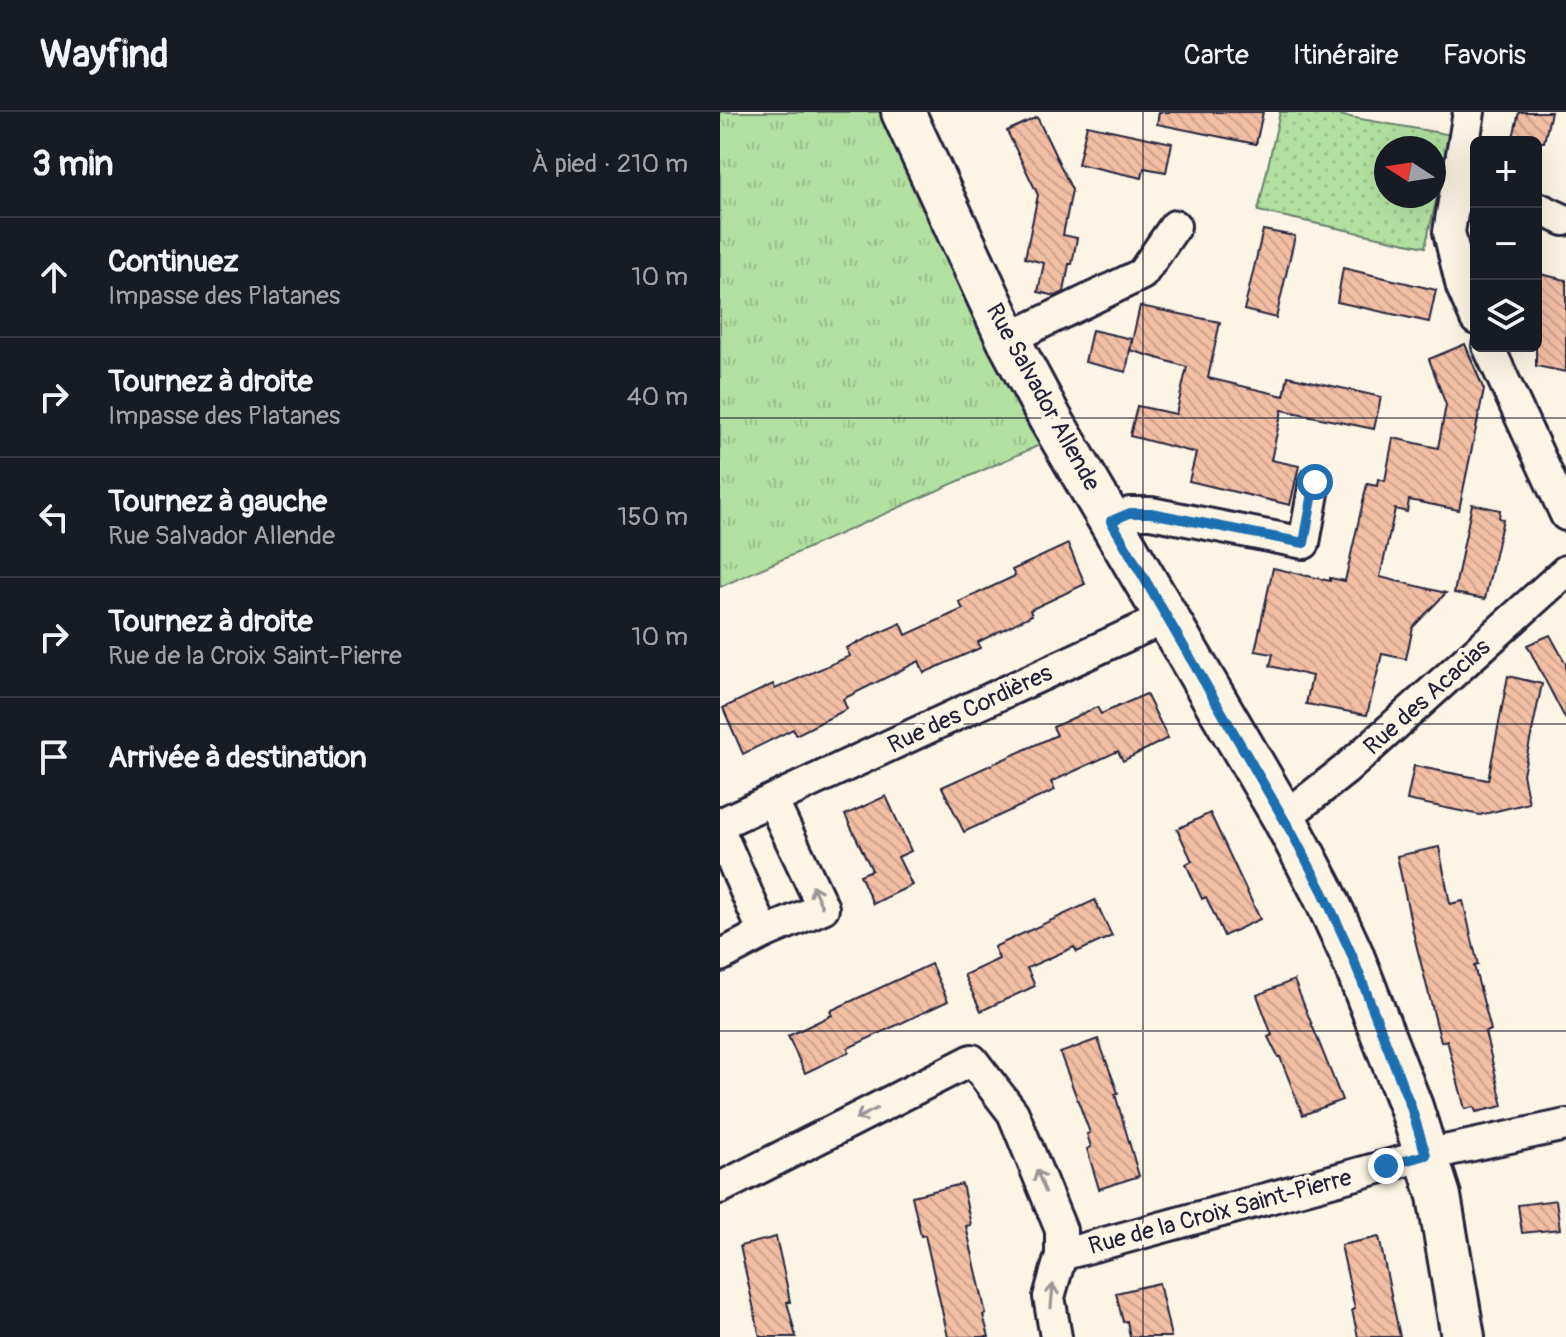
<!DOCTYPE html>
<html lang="fr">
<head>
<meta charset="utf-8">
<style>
	:root { --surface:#171b24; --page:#20242c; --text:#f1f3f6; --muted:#9ea1a6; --line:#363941 }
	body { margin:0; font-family:Pangolin,sans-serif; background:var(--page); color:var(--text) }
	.controls { position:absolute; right:24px; top:24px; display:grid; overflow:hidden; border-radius:12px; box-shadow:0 8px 32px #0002 }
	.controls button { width:72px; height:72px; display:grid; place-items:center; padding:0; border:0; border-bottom:2px solid var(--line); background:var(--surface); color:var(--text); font:40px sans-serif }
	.compass { position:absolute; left:654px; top:24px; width:72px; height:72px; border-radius:50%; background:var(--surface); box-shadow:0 8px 32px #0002; rotate:282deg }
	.stop { position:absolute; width:24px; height:24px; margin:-18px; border:6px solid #1f6fb2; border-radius:50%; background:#fff }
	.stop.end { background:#1f6fb2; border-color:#fff; box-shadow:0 2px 8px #0008 }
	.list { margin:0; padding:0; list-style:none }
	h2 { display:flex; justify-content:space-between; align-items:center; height:104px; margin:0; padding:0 32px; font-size:34px }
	h2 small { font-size:26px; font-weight:400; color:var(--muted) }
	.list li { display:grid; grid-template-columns:52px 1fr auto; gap:24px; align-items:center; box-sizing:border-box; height:120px; padding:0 32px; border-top:2px solid var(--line) }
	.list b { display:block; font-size:30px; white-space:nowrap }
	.list p { margin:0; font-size:26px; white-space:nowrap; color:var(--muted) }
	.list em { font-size:26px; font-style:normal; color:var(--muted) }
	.icon { flex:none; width:44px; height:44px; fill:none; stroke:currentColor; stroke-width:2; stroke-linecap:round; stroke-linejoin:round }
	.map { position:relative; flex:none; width:846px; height:1225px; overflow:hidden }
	header { display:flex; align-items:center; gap:48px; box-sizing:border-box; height:112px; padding:0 40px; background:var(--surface); border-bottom:2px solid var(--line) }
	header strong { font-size:38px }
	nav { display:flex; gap:44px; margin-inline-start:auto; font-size:28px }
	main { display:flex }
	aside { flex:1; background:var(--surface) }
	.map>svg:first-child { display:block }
</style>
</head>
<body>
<header>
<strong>Wayfind</strong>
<nav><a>Carte</a><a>Itinéraire</a><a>Favoris</a></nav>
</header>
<main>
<aside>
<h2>3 min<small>À pied · 210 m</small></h2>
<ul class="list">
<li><svg class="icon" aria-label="ahead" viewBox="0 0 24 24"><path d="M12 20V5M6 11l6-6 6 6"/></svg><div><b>Continuez</b><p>Impasse des Platanes</p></div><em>10 m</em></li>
<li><svg class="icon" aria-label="right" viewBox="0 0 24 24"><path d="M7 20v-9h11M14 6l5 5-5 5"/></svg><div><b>Tournez à droite</b><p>Impasse des Platanes</p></div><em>40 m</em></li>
<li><svg class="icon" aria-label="left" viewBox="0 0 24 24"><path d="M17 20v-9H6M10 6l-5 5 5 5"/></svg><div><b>Tournez à gauche</b><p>Rue Salvador Allende</p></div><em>150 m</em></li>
<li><svg class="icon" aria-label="right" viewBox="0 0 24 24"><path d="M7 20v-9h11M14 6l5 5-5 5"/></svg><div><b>Tournez à droite</b><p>Rue de la Croix Saint-Pierre</p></div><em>10 m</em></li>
<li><svg class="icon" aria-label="arrive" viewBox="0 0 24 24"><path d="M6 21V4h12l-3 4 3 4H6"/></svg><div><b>Arrivée à destination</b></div></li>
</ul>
</aside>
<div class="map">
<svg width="846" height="1225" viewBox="0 0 846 1225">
	<defs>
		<pattern id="grass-dots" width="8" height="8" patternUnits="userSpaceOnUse" patternTransform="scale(2)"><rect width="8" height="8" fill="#b2e0a0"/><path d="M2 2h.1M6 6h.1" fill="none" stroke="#99c08b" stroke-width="1.8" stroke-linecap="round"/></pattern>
		<pattern id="park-tufts" width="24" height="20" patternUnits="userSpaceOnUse" patternTransform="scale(2)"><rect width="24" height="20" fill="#b2e0a0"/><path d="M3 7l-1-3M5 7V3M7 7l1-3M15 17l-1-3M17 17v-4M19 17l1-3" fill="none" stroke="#99c08b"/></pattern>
		<pattern id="building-back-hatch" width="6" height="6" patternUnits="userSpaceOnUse" patternTransform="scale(2)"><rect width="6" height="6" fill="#f2bea4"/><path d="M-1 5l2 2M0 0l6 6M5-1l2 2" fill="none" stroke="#cfa38e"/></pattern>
	</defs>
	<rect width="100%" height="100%" fill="#fcf5e5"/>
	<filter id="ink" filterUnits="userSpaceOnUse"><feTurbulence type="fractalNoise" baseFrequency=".0125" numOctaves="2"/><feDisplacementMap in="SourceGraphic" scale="16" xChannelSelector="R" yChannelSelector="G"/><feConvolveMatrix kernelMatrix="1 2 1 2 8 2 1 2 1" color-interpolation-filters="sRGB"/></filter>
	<g filter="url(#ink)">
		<path fill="url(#grass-dots)" stroke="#6a816e" stroke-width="2" fill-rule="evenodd" d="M560,0h41l131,23 -27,112 -167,-36zM666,36h48v48h-48z"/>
		<polygon fill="url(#park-tufts)" stroke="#6a816e" stroke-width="2" points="0,0 160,0 331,328 0,475"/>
		<g fill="url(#building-back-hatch)" stroke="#22223b" stroke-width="2">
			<polygon points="439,0 543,0 536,32 437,12"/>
			<polygon points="799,0 831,0 824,30 792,30"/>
			<polygon points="317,5 352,78 343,123 357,126 352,152 349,152 344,180 336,184 318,180 324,151 305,146 318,83 287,19"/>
			<polygon points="367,13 452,31 446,60 424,56 422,66 358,52"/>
			<polygon points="543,118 575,124 556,206 524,198"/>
			<polygon points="623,156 716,178 709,210 617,190"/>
			<polygon points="816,161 846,168 846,260 816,254"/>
			<polygon points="420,194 500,210 488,266 564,284 568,264 661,285 654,317 562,298 551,348 579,354 570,393 469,369 476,341 410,324 417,294 456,302 467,255 410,238"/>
			<polygon points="372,218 412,227 406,260 365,250"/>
			<polygon points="745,232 764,278 739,398 689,388 687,400 675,397 660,465 726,481 693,515 686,547 662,542 647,603 586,592 592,564 550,554 553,542 535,539 553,456 610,469 610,466 625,469 647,372 657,374 658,367 665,369 673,326 718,336 726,293 709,247"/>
			<polygon points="752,392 780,398 779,406 783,407 765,487 734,481"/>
			<polygon points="348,432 365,472 310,498 312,503 258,530 260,536 204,561 199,549 123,587 127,597 76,623 73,617 23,642 3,596 53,572 55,577 130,544 126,536 181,511 186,523 243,497 239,490 295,464 292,458"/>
			<polygon points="830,523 846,552 846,608 807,533"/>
			<polygon points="788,564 822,572 803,662 809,691 760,703 687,688 694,654 768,668"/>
			<polygon points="426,582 448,626 403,649 398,639 331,670 335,678 244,720 222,675 337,623 333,615 377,595 381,602"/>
			<polygon points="166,684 191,739 178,745 192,773 153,792 140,763 152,758 125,703"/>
			<polygon points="490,701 540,807 504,824 486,785 482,787 466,752 472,749 457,717"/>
			<polygon points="719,735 730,792 743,789 758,853 754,854 771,918 765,920 783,994 756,1000 754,995 745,997 727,928 721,930 693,820 677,744"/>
			<polygon points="375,788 392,824 357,840 354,835 307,856 315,874 261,899 244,863 279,847 274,835"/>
			<polygon points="211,852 228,889 128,936 129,940 85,961 68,924 112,903 110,899"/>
			<polygon points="574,868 622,988 583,1003 560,945 558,945 548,925 552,923 537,883"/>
			<polygon points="378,927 398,981 395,982 419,1064 379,1077 367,1037 371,1035 367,1022 370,1021 340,941"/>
			<polygon points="242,1072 251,1113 246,1114 266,1202 263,1203 269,1225 228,1225 205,1123 201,1124 192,1084"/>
			<polygon points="836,1088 840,1117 802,1121 798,1093"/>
			<polygon points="56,1125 67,1174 70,1190 67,1190 76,1225 40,1225 20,1134"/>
			<polygon points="659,1125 680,1225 638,1225 632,1198 635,1197 621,1133"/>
			<polygon points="439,1171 451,1225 410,1225 407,1209 403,1210 396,1181"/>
		</g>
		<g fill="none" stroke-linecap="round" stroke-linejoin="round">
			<g stroke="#22223b" stroke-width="36">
				<g id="street">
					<polyline points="749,0 729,120 742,175 756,207"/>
					<polyline points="816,95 844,108"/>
					<polyline points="288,227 422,162 455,114"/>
					<polyline points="768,234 846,403"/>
					<polyline points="391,409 410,401 431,401 584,431 595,370"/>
					<polyline points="564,706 625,658 846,459"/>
					<polyline points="0,712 447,505"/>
					<polyline points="0,720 44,821"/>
					<polyline points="0,844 44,821 103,796 52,688"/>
					<polyline points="0,1076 252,948 293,1001 341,1118 341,1143 329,1185 336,1225"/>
					<polyline points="341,1143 706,1043 846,1013"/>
				</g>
			</g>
			<g stroke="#22223b" stroke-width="48">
				<polyline id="secondary" points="183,0 288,227 330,306 564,706 603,780 631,841 691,995 719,1084 743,1225"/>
			</g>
			<use href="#street" stroke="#fcf5e5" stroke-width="30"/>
			<use href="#secondary" stroke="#fcf5e5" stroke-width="42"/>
		</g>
		<defs><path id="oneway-shaft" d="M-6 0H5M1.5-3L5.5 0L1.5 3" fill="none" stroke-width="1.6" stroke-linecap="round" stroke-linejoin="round" transform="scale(2)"/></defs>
		<g stroke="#9a9698">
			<use href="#oneway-shaft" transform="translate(97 784) rotate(-114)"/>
			<use href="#oneway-shaft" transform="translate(146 1002) rotate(153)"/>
			<use href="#oneway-shaft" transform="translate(321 1069) rotate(-112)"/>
			<use href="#oneway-shaft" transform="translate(332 1184) rotate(-85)"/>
		</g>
	</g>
	<g fill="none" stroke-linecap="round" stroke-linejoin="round" filter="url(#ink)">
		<polyline stroke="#1f6fb2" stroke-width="10" points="595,370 584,431 431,401 410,401 391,409 573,723 603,780 631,841 691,995 706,1043 666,1054"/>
	</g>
	<path fill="none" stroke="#22223b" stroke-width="2" stroke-opacity="0.55" d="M423,0v1225M0,306h846M0,612h846M0,919h846"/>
	<g text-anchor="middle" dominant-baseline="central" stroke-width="8" stroke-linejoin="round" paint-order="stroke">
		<g font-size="24" fill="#22223b" stroke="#fcf5e5">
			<text transform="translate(323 285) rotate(61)">Rue Salvador Allende</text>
			<text transform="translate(707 585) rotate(-42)">Rue des Acacias</text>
			<text transform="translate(250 597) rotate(-25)">Rue des Cordières</text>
			<text transform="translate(500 1100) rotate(-15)">Rue de la Croix Saint-Pierre</text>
		</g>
	</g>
</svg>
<div class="controls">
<button>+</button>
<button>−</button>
<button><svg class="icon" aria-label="layers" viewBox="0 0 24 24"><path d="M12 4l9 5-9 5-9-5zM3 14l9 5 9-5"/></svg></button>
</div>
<svg class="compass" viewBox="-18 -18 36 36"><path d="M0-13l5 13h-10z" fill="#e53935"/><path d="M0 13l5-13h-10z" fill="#9ea1a6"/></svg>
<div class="stop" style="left:595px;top:370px"></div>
<div class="stop end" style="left:666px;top:1054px"></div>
</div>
</main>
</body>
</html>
